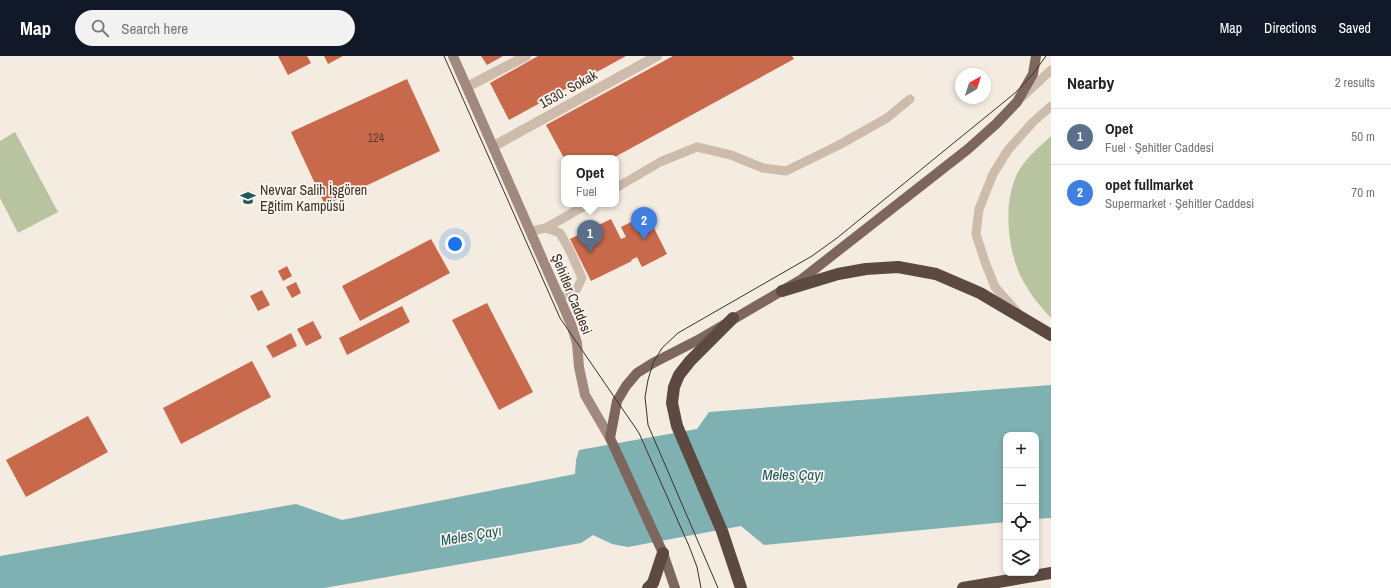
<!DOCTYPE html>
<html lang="en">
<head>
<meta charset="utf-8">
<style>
	:root { --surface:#fff; --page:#f2f2f2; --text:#222; --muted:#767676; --line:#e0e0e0; --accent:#111827 }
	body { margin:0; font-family:"Archivo Narrow",sans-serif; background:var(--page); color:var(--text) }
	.controls { position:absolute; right:12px; bottom:12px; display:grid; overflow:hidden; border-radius:8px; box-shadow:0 2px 6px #0003 }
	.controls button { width:36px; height:36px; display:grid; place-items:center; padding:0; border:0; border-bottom:1px solid var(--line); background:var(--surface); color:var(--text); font:20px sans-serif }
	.compass { position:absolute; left:955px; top:12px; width:36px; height:36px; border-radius:50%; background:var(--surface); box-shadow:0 2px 6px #0003; rotate:39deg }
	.you { position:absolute; left:455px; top:188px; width:14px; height:14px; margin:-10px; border:3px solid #fff; border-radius:50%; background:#1a73e8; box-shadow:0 0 0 6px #1a73e833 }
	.badge { display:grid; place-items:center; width:26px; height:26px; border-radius:50%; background:var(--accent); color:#fff; font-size:13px; font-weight:700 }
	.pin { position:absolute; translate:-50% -33px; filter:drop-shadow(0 1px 2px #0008) }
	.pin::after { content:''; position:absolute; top:21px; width:14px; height:12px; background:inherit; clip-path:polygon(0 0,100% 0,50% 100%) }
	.popup { position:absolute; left:561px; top:99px; width:58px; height:52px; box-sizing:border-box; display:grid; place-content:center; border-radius:8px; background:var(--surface); filter:drop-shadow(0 1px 3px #0005); font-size:13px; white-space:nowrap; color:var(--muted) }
	.popup b { font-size:15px; color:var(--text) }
	.popup::after { content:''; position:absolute; left:50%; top:100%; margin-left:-8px; border:8px solid transparent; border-top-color:var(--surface) }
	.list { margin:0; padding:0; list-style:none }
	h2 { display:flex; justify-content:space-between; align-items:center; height:52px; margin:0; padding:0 16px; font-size:17px }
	h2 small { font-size:13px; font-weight:400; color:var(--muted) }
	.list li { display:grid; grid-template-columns:26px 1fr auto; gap:12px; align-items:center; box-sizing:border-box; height:56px; padding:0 16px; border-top:1px solid var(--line) }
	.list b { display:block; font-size:15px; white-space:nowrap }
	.list p { margin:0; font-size:13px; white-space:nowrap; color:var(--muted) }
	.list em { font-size:13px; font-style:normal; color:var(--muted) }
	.icon { flex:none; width:22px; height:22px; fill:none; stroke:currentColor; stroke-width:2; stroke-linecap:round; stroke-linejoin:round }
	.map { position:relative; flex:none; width:1051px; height:532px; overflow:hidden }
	header { display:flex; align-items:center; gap:24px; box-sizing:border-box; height:56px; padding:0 20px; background:var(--accent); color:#fff }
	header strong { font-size:19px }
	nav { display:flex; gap:22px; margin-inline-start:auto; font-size:14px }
	.search { width:280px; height:36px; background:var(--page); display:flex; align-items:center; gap:10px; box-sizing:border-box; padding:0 14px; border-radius:22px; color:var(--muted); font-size:15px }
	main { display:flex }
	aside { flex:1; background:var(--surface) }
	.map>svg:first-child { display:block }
</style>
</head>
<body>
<header>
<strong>Map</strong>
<div class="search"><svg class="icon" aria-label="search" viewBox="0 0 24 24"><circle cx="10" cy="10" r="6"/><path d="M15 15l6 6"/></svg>Search here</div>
<nav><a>Map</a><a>Directions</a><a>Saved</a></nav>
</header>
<main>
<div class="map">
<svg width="1051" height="532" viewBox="0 0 1051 532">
	<rect width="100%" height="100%" fill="#f4ebe1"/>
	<g fill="#b8c4a0">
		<polygon points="15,76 58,156 18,177 0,142 0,85"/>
		<path d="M1051,80v182c-10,-11 -19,-21 -26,-34 -18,-29 -23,-81 -7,-112 8,-14 21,-25 33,-36z"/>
	</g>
	<polygon fill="#7fb0b2" points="1051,329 1051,462 1036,463 1036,379 1006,379 1006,466 764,489 741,470 628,491 612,488 593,479 581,487 324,532 0,532 0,500 296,448 342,464 575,418 576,404 579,394 697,373 709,356"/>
	<g fill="#c8694b">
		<polygon points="278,0 307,0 311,7 288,19"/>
		<polygon points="324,0 343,0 328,8"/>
		<polygon points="481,0 503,0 487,9"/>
		<polygon points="538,0 626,0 509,64 490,27"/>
		<polygon points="673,0 792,0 794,3 613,102 564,102 546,69"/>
		<polygon points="407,23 440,95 325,149 291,76"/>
		<polygon points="647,158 667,198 642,211 637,201 631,204 632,205 591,225 570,183 611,163 621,183 626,181 621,171"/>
		<polygon points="431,183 450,217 360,265 342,230"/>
		<polygon points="287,210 292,220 283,225 278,215"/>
		<polygon points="296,226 301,237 292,242 286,231"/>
		<polygon points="262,234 270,249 258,255 250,240"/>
		<polygon points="487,247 533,336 499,354 452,264"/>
		<polygon points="402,250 410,266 347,299 339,282"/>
		<polygon points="313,265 322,282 306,290 297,273"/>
		<polygon points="291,277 297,290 273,302 266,290"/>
		<polygon points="252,305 271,341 181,388 163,352"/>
		<polygon points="88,360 108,396 26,441 6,404"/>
	</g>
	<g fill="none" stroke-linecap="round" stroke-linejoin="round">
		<g stroke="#cdbbac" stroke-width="9">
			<polyline points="1021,42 1051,14"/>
			<polyline points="616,132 660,106 697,91 731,99 763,112 786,115 839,89 887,62 910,43"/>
			<polyline points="546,172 588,148"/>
			<polyline points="531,175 546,172 560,177 570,195 582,222 577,233 559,242"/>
			<polyline points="1017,256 995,231 985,206 976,178 979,153 993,118 1008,94 1033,66 1051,50"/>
		</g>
		<g stroke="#cdbbac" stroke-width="10">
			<polyline points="467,31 526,0"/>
			<polyline points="494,90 657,0"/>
		</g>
		<polyline stroke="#a18a7d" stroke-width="10" points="453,0 571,268 577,287 579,311 585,339 610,382"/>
		<polyline stroke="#7d675c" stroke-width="10" points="675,532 663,497 610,382 617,345 626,330 637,317 653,307 698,284 802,223 968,93 996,68 1017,46 1033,18 1036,0"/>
		<g stroke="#5c4a42" stroke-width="12">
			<polyline points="782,235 838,218 866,213 898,211 936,218 980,237 1051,279"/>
			<polyline points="733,262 690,305 679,319 674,331 672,347 677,370 722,475 741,532"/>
			<polyline points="648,532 653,527 663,497"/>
			<polyline points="963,532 1051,517"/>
		</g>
		<g stroke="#3b302b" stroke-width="1">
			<polyline points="444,0 560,262 639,377 689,490 697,511 701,532"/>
			<polyline points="718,532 648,369 645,341 648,324 653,307 662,292 678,277 812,200 837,182 1015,37 1033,18 1046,0"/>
		</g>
	</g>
	<defs>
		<g id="school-bare" transform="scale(1.2)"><path d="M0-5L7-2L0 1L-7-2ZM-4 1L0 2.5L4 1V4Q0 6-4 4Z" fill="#1f5a5e" stroke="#fbf5ee" stroke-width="2.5" paint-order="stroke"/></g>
	</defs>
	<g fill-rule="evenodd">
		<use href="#school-bare" x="248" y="142"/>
	</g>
	<g text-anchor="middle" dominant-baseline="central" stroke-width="3.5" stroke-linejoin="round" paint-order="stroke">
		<g font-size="12" fill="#5e3e33">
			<text x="376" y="82">124</text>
		</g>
		<g font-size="14" fill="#3b302b" stroke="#fbf5ee">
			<text transform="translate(568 33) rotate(-29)">1530. Sokak</text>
			<text transform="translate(572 238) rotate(68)">Şehitler Caddesi</text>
		</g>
		<g font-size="14" fill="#3b302b" stroke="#fbf5ee" text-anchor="start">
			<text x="260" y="134">Nevvar Salih İşgören<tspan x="260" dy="16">Eğitim Kampüsü</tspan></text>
		</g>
		<g font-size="15" font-style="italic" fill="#1f5a5e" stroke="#fbf5ee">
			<text x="793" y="418">Meles Çayı</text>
			<text transform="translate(471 479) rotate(-10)">Meles Çayı</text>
		</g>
	</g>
</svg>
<div class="controls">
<button>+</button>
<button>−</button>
<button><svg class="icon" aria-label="locate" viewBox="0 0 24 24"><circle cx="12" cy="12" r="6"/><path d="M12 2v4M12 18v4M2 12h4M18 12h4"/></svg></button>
<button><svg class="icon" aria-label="layers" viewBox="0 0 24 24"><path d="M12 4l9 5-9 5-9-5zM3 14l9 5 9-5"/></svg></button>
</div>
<svg class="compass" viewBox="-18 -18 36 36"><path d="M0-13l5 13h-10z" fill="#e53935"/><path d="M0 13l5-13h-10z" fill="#767676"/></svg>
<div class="you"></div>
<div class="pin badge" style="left:590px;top:197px;background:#5c6f8a">1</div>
<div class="popup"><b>Opet</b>Fuel</div>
<div class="pin badge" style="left:644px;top:184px;background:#3f7fe0">2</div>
</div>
<aside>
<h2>Nearby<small>2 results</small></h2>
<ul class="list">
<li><span class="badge" style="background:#5c6f8a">1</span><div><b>Opet</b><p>Fuel · Şehitler Caddesi</p></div><em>50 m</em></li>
<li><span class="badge" style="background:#3f7fe0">2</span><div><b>opet fullmarket</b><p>Supermarket · Şehitler Caddesi</p></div><em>70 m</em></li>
</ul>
</aside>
</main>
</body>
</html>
